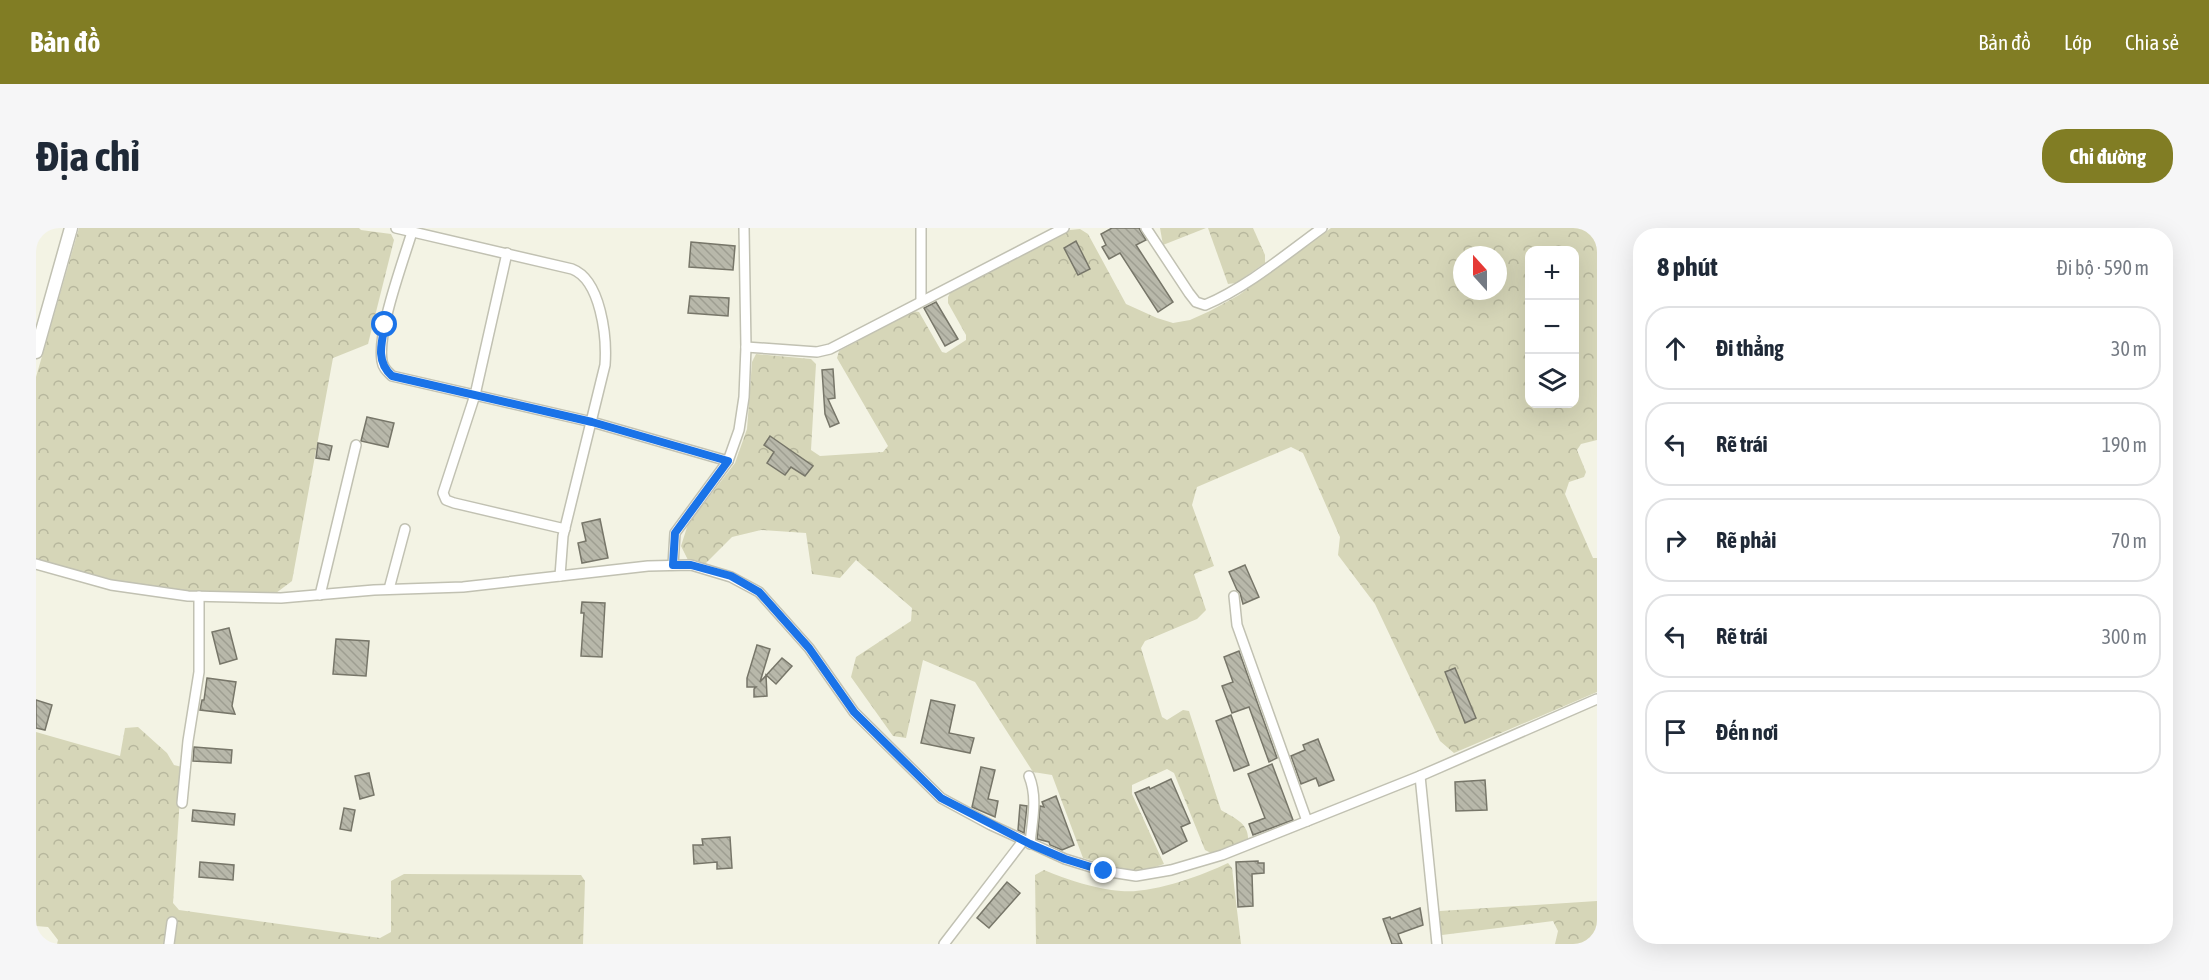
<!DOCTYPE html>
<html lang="vi">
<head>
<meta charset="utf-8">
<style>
	:root { --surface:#fff; --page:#f6f6f7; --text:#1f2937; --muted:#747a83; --line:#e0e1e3; --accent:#817d24 }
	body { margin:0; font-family:"Asap Condensed",sans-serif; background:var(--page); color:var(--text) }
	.controls { position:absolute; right:18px; top:18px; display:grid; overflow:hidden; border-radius:12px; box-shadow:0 6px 24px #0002 }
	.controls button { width:54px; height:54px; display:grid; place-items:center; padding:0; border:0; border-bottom:2px solid var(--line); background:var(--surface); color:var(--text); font:30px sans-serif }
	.compass { position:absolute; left:1417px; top:18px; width:54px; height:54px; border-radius:50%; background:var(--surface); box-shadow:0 6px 24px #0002; rotate:339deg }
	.stop { position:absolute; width:18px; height:18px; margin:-14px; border:4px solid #1a73e8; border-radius:50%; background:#fff }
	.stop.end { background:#1a73e8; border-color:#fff; box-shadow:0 2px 6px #0008 }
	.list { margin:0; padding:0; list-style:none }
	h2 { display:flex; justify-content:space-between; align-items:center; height:78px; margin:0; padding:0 24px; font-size:26px }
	h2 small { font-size:20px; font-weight:400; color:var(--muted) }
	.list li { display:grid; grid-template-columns:39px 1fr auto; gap:18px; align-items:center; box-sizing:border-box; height:84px; margin:0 12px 12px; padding:0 12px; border:2px solid var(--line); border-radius:24px }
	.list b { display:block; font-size:22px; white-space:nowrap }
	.list em { font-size:20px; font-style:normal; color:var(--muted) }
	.icon { flex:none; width:33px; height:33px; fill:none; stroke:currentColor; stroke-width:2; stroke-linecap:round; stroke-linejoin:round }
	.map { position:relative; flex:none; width:1561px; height:716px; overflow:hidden; border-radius:24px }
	header { display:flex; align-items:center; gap:36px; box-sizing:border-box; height:84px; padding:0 30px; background:var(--accent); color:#fff }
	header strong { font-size:28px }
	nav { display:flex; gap:33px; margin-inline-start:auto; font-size:21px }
	.intro { display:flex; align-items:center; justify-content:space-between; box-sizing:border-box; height:144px; padding:0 36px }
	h1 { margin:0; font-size:42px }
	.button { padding:15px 27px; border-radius:24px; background:var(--accent); color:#fff; font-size:21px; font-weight:700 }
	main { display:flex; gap:36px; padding:0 36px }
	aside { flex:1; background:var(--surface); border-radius:24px; box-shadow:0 6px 24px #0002 }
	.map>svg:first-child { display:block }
</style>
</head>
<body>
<header>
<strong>Bản đồ</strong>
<nav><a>Bản đồ</a><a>Lớp</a><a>Chia sẻ</a></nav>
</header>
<div class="intro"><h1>Địa chỉ</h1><a class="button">Chỉ đường</a></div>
<main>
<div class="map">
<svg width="1561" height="716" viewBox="0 0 1561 716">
	<defs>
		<pattern id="forest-crowns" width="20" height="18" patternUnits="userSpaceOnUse" patternTransform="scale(1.5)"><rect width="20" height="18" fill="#d6d6b8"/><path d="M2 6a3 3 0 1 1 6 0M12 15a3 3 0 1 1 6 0" fill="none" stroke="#b7b79d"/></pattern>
		<pattern id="building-back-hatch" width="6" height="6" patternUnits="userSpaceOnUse" patternTransform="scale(1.5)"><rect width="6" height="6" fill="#b8b8aa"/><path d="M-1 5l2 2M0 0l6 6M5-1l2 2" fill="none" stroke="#9e9e91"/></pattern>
	</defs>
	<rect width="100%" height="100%" fill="#f3f3e4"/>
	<g fill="url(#forest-crowns)" fill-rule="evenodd">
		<polygon points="43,0 323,0 325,2 355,6 358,12 332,116 297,130 256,353 240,365 152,363 78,352 0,331 0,149"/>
		<polygon points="1124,0 1170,0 1127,17"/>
		<polygon points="1172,0 1217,0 1229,27 1229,35 1200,55 1192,56"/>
		<path d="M1295,0h266v212l-16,4 -4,6 9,22 -2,5 -15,5 -4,12 28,64h4v134l-143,61 -14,-12 -65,-137 -37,-49 2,-18 -37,-84 -12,-6 -94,40 -5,18 22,61 -20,8 12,36 -9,9 -52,22 -4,7 21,69 5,3 16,-10 6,1 32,99c13,8 28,13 27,30l-35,14 -8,-4 -31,-77 -7,-4 -35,16v9l32,70 -21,7 -18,-2 -42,-11 -31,-83 -19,-3 -58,-90 -52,-22 -17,78 -13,-2 -42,-59 5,-20 55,-36 1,-13 -56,-48 -16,18 -28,-4 -6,-41 -45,-3 -29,7 -28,28 -16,-5 -7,-14 7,-22 47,-61 12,-34 5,-67 4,-8 55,5 5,5 -5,86 9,6 63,-4 5,-6 -51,-88 2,-7 74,-40 6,1 23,40 4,1 20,-13v-5l-18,-32v-6l3,-6 119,-61 10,-1 8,5 38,70 31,14 16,5 17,-3 20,-9 29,-16zM1494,22h44v154h-44zM1426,27h36v36h-36z"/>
		<polygon points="102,499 131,525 138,537 146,539 137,675 143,682 344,710 355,704 355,653 368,646 545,647 549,653 547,716 21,716 22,712 12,699 0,698 0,504 84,528 89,500"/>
		<path d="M1192,635l4,5 9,76h-205l-1,-69 9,-5c24,10 51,19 77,21 30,3 80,-15 107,-28z"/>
		<polygon points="1561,673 1561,716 1519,716 1522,703 1517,693 1406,707 1402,704 1401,685 1404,683"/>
	</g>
	<g fill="url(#building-back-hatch)" stroke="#777669" stroke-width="1.5">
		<polygon points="1076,0 1103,0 1110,12 1100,17 1137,74 1122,84 1084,25 1073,31 1066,19 1070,17 1065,6"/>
		<polygon points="1040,13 1054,41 1042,47 1028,20"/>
		<polygon points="655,14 699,18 697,42 653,39"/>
		<polygon points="654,68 693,70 692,88 652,85"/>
		<polygon points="900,74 922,111 909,118 888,80"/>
		<polygon points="797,141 799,170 792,171 803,195 794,199 789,186 786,142"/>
		<polygon points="331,189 358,195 352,219 325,213"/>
		<polygon points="734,208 777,238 769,248 755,239 749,247 731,235 738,224 728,217"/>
		<polygon points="282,215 296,218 293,232 280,230"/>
		<polygon points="564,291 572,330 546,335 542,315 550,313 546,295"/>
		<polygon points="1209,337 1223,369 1207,376 1204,365 1201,362 1193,344"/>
		<polygon points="546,374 569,375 566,429 545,428 548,385 545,385"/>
		<polygon points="193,400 201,431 184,436 176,404"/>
		<polygon points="300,411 333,413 330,448 297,446"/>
		<polygon points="721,417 734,421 724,454 746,430 756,438 740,456 730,447 731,468 718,469 718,461 720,459 711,459 711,450"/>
		<polygon points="1203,423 1241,530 1233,534 1213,479 1196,485 1186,458 1197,454 1188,429"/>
		<polygon points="1419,440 1440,490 1429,495 1409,444"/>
		<polygon points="171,450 200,454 196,478 199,486 164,482 166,472 168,472"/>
		<polygon points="0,472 16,477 9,502 0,500"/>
		<polygon points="895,472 919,477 913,505 938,510 934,525 885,515"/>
		<polygon points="1195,487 1213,537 1198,543 1180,493"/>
		<polygon points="1282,511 1298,552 1283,558 1280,550 1265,556 1255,528 1269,522 1267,517"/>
		<polygon points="158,519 196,522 195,535 157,533"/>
		<polygon points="1236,536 1257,592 1217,607 1213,596 1229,590 1212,546"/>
		<polygon points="945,539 959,542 952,571 962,573 959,589 936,579"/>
		<polygon points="333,545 338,567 324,571 319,548"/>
		<polygon points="1135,551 1154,595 1145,599 1151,613 1127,626 1099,565 1113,559 1114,561"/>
		<polygon points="1449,552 1451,582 1420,583 1419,554"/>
		<polygon points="1020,568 1038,617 1026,622 1014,617 1013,614 1001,611 1004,578 1008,579 1006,574"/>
		<polygon points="984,577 991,578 988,605 982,602"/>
		<polygon points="308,580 319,582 315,603 304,601"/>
		<polygon points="157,582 199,586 198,597 156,593"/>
		<polygon points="694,609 696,640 681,641 681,634 658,636 657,617 667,617 666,611"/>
		<polygon points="1222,633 1222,635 1228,635 1228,645 1216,646 1217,678 1202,679 1200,634"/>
		<polygon points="164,634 198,637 197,652 163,649"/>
		<polygon points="971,654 984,665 953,700 941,690"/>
		<polygon points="1384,680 1387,697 1362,706 1366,716 1356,716 1347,691 1354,689 1355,691"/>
	</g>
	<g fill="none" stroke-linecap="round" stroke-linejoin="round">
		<g stroke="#c1c1b2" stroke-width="12">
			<g id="minor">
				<path d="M360,0l176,41c29,11 35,68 33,96l-42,171 -3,40"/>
				<path d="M1110,0l43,65 7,9 9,3c42,-18 80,-50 117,-77"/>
				<path d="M376,4c-9,30 -35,99 -30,129 1,7 5,10 10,15l200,46 136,39"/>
				<polyline points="471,25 439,167 407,265 410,272 418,275 529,301"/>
				<polyline points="885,73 885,0"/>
				<polyline points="710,119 781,124 794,121 1028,0"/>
				<polyline points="0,336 75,357 152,368 245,370 338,362 427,359 612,338 655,337 695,349 723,364 773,420 818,484 905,570 955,597 1029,631 1068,643 1100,648 1135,642 1186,627 1384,548 1561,471"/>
				<polyline points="637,337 639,305 692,233 703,202 708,169 710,119 708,0"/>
				<polyline points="353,361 369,301"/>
				<polyline points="284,367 320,217"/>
				<polyline points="1198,368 1201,397 1271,593"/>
				<path d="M993,548c9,22 3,45 1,68"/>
				<polyline points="1384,548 1401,716"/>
				<polyline points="146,575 152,513 163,444 163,368"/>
				<polyline points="0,716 1,716"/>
				<polyline points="133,716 136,694"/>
				<polyline points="908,716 987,613"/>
			</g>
		</g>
		<g stroke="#c1c1b2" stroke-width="15">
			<polyline id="tertiary" points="0,124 35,0"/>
		</g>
		<use href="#minor" stroke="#fff" stroke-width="9"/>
		<use href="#tertiary" stroke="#fff" stroke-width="12"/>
	</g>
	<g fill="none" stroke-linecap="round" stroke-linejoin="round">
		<path stroke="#1a73e8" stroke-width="8" d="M349,97c-4,19 -9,37 7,51l200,46 136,39 -53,72 -2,32h18l40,11 28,16 50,56 45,64 87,86 89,46 35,15 39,12"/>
	</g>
</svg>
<div class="controls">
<button>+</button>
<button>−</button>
<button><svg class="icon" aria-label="layers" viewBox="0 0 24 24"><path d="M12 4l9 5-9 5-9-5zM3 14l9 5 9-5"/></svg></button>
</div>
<svg class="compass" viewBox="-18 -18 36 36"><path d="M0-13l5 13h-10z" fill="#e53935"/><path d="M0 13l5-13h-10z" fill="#747a83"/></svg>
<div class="stop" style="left:349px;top:97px"></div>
<div class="stop end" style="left:1068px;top:643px"></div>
</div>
<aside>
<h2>8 phút<small>Đi bộ · 590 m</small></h2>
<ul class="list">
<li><svg class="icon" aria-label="ahead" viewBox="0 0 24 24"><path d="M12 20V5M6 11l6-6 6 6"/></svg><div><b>Đi thẳng</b></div><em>30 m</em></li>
<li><svg class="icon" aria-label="left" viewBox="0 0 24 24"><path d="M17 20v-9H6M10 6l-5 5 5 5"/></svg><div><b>Rẽ trái</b></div><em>190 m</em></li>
<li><svg class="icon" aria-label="right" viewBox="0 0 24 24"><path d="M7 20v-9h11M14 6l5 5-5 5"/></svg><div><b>Rẽ phải</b></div><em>70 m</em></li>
<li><svg class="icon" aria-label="left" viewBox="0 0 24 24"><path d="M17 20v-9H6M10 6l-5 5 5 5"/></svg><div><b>Rẽ trái</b></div><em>300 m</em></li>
<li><svg class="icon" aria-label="arrive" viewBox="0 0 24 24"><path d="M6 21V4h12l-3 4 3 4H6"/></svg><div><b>Đến nơi</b></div></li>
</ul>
</aside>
</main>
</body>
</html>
